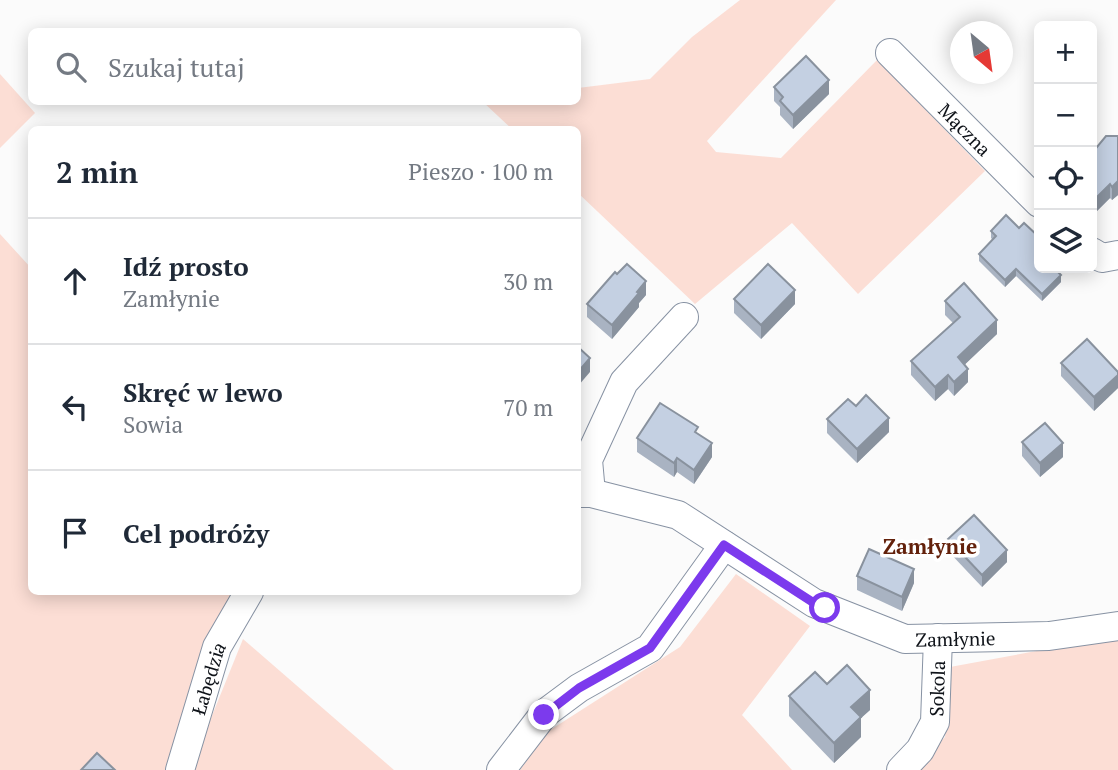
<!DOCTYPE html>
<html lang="pl">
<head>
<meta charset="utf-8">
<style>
	:root { --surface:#fff; --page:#f6f6f7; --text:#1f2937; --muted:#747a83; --line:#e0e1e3 }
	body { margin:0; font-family:"PT Serif",serif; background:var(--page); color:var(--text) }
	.controls { position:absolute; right:21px; top:21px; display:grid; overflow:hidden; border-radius:10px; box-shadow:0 4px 18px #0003 }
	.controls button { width:63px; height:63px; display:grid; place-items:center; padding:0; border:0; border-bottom:2px solid var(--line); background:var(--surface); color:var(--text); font:35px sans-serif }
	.compass { position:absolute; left:950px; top:21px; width:63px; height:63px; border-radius:50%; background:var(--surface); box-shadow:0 4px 18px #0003; rotate:151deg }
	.stop { position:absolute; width:21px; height:21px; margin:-16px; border:5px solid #7c3aed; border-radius:50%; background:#fff }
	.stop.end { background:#7c3aed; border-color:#fff; box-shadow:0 2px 7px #0008 }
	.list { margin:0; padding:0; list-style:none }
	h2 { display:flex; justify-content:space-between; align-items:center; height:91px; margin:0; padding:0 28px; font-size:30px }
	h2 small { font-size:23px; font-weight:400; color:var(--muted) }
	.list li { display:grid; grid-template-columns:46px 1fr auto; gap:21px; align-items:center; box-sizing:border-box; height:126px; padding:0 28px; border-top:2px solid var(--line) }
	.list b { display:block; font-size:26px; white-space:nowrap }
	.list p { margin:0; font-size:23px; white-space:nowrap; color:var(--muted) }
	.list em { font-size:23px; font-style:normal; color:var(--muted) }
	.icon { flex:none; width:38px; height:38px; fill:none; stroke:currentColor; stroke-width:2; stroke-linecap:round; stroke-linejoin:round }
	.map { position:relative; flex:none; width:1118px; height:770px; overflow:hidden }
	.search { position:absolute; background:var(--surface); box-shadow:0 4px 18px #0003; left:28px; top:28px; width:553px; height:77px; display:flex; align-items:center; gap:18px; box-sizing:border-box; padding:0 24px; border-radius:10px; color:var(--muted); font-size:26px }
	.panel { position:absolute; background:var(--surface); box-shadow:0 4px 18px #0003; left:28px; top:126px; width:553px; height:469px; border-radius:10px }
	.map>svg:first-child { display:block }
</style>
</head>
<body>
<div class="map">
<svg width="1118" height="770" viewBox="0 0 1118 770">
	<rect width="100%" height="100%" fill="#fbfbfb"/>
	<g fill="#fcded5">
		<polygon points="740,0 836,0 707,141 716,152 781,158 877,60 985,171 858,294 792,223 695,304 578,193 578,130 512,129 483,102 578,102 578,88 650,79 692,37"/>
		<polygon points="0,74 35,113 0,148"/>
		<polygon points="0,234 31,268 32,592 240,592 207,642 165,770 0,770"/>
		<polygon points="736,574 810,626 742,715 792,770 520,770 547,732 680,647"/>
		<polygon points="1118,636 1118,770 915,770 945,737 950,667"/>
		<polygon points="243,639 394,770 190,770"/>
	</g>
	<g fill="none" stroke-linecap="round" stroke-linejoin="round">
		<g stroke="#8792a3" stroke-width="30">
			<g id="minor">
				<path id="s1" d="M890,53l149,150"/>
				<polyline points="1092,252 1102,258 1118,255"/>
				<path id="s2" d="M578,493h13l87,22 136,88 91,36 144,-3 69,-10"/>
				<polyline points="591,493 588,460 624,382 684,317"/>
				<path id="s3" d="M180,770l37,-123 32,-55"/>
				<polyline points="501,770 544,714 579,688 650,648 724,545"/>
				<path id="s4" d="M901,770l19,-20 15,-28 3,-84"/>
			</g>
		</g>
		<use href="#minor" stroke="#fff" stroke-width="28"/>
	</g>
	<g fill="#a9b3c2">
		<polygon points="774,87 829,94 793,129 780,115 780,107 774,101"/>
		<polygon points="1118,136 1118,195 1112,200 1110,198 1094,214 1092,211 1092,153"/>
		<polygon points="991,231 1039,268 1061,282 1042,301 1016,276 1005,287 979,261 979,254 993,240 991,238"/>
		<polygon points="646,295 639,303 639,307 612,339 587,317 587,304"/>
		<polygon points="734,299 795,304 761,339 734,313"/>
		<polygon points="945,301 997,334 965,364 968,382 954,396 948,389 935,401 911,375 911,361 953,323 945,315"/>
		<polygon points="1061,363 1118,372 1118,388 1094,411 1061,376"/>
		<polygon points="827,419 889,432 857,463 827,433"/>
		<polygon points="698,434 712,457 694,484 677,472 674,477 637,452 637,438"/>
		<polygon points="1022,442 1063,457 1040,477 1022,456"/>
		<polygon points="948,539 1007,562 982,587 948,551"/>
		<polygon points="857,576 914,583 902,611 857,590"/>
		<polygon points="827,684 870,710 861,718 861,737 834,763 789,716 789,696"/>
	</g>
	<g fill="#89929e">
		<polygon points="829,80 829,94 793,129 793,115"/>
		<polygon points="1118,181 1118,195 1112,200 1112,187"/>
		<polygon points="1110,184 1110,198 1094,214 1094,200"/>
		<polygon points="1016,269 1016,276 1005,287 1005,280"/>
		<polygon points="1061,275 1061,282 1042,301 1042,294"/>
		<polygon points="646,281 646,295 639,303 639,307 612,339 612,325"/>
		<polygon points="795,290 795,304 761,339 761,325"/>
		<polygon points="997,320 997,334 958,371 958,357"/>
		<polygon points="590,358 590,372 578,386 578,372"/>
		<polygon points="968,369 968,382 954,396 954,382"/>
		<polygon points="948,375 948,389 935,401 935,387"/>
		<polygon points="1118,375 1118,388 1094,411 1094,397"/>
		<polygon points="889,418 889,432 857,463 857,449"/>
		<polygon points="712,443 712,457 694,484 694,470"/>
		<polygon points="1063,443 1063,457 1040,477 1040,463"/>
		<polygon points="677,458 677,472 674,477 674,463"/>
		<polygon points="1007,550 1007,562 982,587 982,575"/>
		<polygon points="914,569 914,583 902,611 902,597"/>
		<polygon points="870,690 870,710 861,718 861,737 834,763 834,743 851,707"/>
	</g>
	<g fill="#c4d0e2" stroke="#89929e" stroke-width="2">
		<polygon points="806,56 829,80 793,115 780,101 783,97 774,87"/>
		<polygon points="1106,136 1118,136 1118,181 1112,187 1110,184 1094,200 1092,197 1092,153"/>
		<polygon points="1006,215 1019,228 1024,223 1039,237 1039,246 1036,250 1039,253 1039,268 1054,268 1061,275 1042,294 1016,269 1005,280 979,254 996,236 991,231"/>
		<polygon points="627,264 646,281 637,292 639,293 612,325 587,304 615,272 617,274"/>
		<polygon points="768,264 795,290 761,325 734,299"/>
		<polygon points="964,283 997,320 958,357 968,369 954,382 948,375 935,387 911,361 960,317 945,301"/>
		<polygon points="1087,339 1118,372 1118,375 1094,397 1061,363"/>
		<polygon points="578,347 590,358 578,372"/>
		<polygon points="866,395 889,418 857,449 827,419 848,399 856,406"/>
		<polygon points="660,403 698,427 695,432 712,443 694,470 677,458 674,463 637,438"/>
		<polygon points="1045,423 1063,443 1040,463 1022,442"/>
		<polygon points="974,515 1007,550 982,575 948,539"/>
		<polygon points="869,549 914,569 902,597 857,576"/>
		<polygon points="847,665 870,690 851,707 861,717 834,743 789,696 815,672 827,684"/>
		<polygon points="97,753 115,770 81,770"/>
	</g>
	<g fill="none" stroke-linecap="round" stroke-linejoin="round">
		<polyline stroke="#7c3aed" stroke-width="9" points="544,715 579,688 650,648 724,545 814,603 825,608"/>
	</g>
	<g text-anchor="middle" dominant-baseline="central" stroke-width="7" stroke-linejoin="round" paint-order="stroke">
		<g font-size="19" fill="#0f1319" stroke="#fff">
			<text stroke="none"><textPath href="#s1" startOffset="107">Mączna</textPath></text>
			<text stroke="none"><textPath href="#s2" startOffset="413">Zamłynie</textPath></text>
			<text stroke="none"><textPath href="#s3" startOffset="96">Łabędzia</textPath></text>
			<text stroke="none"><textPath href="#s4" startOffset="93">Sokola</textPath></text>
		</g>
		<g font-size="21" font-weight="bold" fill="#63210b" stroke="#fff">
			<text x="930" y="546">Zamłynie</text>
		</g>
	</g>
</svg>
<div class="controls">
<button>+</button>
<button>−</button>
<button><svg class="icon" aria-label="locate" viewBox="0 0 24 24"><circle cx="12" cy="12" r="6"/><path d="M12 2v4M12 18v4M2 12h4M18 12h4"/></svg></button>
<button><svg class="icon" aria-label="layers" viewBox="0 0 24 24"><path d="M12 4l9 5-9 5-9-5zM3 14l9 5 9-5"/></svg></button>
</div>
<svg class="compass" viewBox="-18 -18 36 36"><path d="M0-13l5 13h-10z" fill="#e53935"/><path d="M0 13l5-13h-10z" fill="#747a83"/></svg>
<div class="stop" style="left:825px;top:608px"></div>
<div class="stop end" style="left:544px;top:715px"></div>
<div class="search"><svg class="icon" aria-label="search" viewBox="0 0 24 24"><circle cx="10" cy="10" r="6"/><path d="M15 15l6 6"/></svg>Szukaj tutaj</div>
<section class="panel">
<h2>2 min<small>Pieszo · 100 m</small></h2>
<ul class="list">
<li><svg class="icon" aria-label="ahead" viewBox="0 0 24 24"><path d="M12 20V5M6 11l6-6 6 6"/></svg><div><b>Idź prosto</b><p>Zamłynie</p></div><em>30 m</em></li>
<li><svg class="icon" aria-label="left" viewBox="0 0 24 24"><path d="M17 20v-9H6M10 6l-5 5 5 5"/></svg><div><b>Skręć w lewo</b><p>Sowia</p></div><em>70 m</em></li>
<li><svg class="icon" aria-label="arrive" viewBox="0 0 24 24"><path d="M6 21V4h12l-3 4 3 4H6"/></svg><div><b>Cel podróży</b></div></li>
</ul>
</section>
</div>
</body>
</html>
